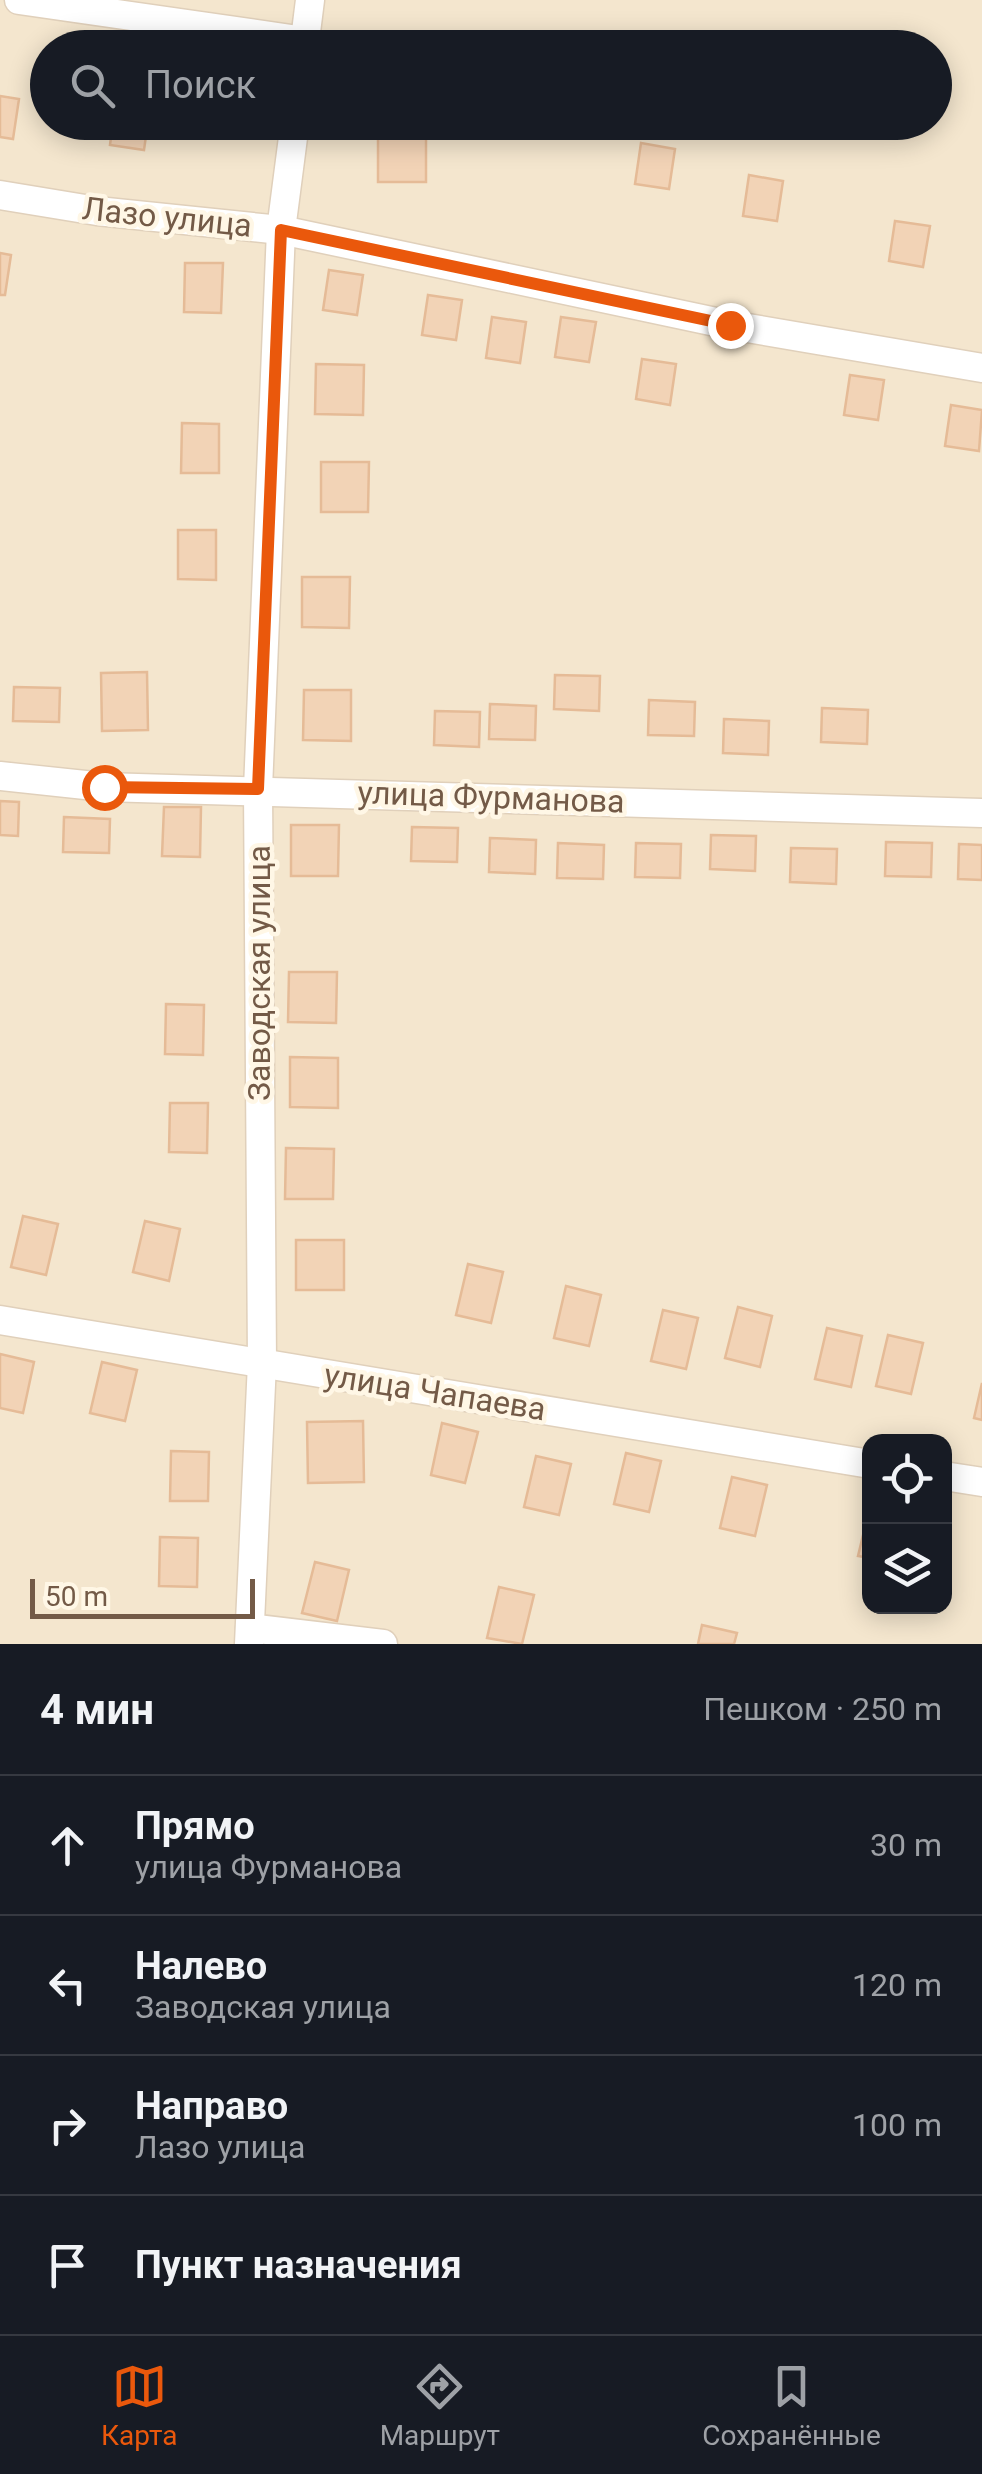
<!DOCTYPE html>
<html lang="ru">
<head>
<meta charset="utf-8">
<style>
	:root { --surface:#171b24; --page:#242831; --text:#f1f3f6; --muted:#9ea1a6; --line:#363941; --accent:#ea580c }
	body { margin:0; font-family:Roboto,sans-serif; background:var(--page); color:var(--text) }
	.controls { position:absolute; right:30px; bottom:30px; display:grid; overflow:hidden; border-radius:20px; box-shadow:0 5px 25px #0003 }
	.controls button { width:90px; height:90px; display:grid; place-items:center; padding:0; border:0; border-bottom:2px solid var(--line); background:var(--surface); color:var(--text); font:50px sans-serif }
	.scale { position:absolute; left:30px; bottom:25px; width:225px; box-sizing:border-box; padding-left:10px; border:5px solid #735a47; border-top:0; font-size:28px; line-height:35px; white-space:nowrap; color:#735a47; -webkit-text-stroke:8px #fff7e6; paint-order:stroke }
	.stop { position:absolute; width:30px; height:30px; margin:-22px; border:8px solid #ea580c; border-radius:50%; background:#fff }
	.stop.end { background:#ea580c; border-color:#fff; box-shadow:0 2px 10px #0008 }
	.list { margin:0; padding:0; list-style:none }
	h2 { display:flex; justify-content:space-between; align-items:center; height:130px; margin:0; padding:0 40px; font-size:42px }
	h2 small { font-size:32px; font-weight:400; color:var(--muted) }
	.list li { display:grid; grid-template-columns:65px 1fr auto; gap:30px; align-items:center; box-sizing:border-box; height:140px; padding:0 40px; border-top:2px solid var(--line) }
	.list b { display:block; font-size:38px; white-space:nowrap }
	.list p { margin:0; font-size:32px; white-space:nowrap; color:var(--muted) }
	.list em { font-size:32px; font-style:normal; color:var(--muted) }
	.icon { flex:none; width:55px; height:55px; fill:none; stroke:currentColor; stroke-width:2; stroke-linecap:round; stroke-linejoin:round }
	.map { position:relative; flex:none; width:982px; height:1644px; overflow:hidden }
	.search { position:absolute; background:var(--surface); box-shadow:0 5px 25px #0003; left:30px; right:30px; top:30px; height:110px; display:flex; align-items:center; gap:25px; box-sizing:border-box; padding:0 35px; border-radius:55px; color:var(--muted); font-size:38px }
	.sheet { height:690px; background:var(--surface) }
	nav { display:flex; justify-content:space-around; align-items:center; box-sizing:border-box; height:140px; border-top:2px solid var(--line); background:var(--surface); font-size:28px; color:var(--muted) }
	nav a { display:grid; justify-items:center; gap:5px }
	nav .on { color:var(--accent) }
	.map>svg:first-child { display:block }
</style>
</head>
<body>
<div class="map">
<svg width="982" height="1644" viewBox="0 0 982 1644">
	<rect width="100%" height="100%" fill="#fcf3df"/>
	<path fill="#f4e6ce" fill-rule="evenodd" d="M0,0h982v1644h-982zM48,48h886v74h-886zM870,1442h74v164h-74z"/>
	<g fill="#f2d3b6" stroke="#e5bb97" stroke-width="2.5">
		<rect x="389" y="35" width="48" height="13"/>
		<polygon points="0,96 19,99 13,139 0,137"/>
		<polygon points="113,122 148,122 144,150 110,145"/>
		<polygon points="378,131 426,132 426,182 378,182"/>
		<polygon points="641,143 675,149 669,189 635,184"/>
		<polygon points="749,175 783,181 777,221 743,216"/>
		<polygon points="895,221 930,226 923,267 889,261"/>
		<polygon points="0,253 11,255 5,295 0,295"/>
		<polygon points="185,263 223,263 221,313 184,312"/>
		<polygon points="329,270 363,275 357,315 323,310"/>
		<polygon points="428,295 462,300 456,340 422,335"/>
		<polygon points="492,317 526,322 520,363 486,358"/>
		<polygon points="561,317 596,322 589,362 555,357"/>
		<polygon points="642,359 676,364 670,405 636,399"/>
		<polygon points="316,364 364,365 363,415 315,414"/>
		<polygon points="850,375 884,380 878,420 844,415"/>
		<polygon points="951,405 982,410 979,451 945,446"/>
		<polygon points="182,423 219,424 219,473 181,473"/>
		<polygon points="321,462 369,462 368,512 321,512"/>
		<polygon points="178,530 216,530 216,580 178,579"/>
		<polygon points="302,577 350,577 349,628 302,627"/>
		<polygon points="147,672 148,730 102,731 101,673"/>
		<polygon points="555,675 600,676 599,711 554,709"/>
		<polygon points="14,687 60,688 59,722 13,721"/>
		<polygon points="304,690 351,690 351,741 303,740"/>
		<polygon points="649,700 695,702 694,736 648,735"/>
		<polygon points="490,704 536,706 535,740 489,739"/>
		<polygon points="822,708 868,710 867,744 821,742"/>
		<polygon points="435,711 480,712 479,747 434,745"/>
		<polygon points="724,719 769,721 768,755 723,753"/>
		<polygon points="0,801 19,802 18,836 0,835"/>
		<polygon points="164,807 201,807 200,857 162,856"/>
		<polygon points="64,817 110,819 109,853 63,852"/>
		<polygon points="291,825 339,825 338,876 291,876"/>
		<polygon points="412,827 458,828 457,862 411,861"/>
		<polygon points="711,835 756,836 755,871 710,869"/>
		<polygon points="490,838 536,840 535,874 489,872"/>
		<polygon points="886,842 932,843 931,877 885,876"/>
		<polygon points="558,843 604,845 603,879 557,878"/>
		<polygon points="636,843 681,844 680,878 635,877"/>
		<polygon points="959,844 982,845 982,880 958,879"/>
		<polygon points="791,848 837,849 836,884 790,882"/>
		<polygon points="289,972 337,972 336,1023 288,1022"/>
		<polygon points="166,1004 204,1005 203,1055 165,1054"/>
		<polygon points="290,1057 338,1058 338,1108 290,1107"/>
		<polygon points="170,1103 208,1103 207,1153 169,1152"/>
		<polygon points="286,1148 334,1149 333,1199 285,1199"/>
		<polygon points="23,1216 58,1224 46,1275 11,1267"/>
		<polygon points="145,1221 180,1229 169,1281 133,1272"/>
		<rect x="296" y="1240" width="48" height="50"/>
		<polygon points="468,1264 503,1272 491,1323 456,1315"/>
		<polygon points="566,1286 601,1295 589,1346 554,1338"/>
		<polygon points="738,1307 772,1316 760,1367 725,1358"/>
		<polygon points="663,1310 698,1318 686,1369 651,1361"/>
		<polygon points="827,1328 862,1336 851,1387 815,1379"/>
		<polygon points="888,1335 923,1343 911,1394 876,1386"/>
		<polygon points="0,1354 34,1362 23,1413 0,1408"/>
		<polygon points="102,1362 137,1370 125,1421 90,1413"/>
		<polygon points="982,1383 982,1420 974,1418"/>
		<polygon points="363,1421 364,1482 308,1483 307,1422"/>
		<polygon points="442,1423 478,1432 465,1483 431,1475"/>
		<polygon points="171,1451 209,1452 208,1501 170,1501"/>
		<polygon points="626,1453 661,1461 649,1512 614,1504"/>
		<polygon points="536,1456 571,1464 559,1515 524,1507"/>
		<polygon points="732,1477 767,1485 755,1536 720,1528"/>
		<polygon points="870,1506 870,1558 858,1556"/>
		<polygon points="160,1537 198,1538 197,1587 159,1586"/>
		<polygon points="315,1562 349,1570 337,1621 302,1613"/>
		<polygon points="499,1587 534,1595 522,1644 487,1638"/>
		<polygon points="702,1625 737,1633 734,1644 698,1644"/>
	</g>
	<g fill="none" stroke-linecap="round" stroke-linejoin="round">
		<g stroke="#e0d0bb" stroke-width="31">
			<g id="street">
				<polyline points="19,0 305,41"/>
				<polyline points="304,48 310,0"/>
				<polyline points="0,195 97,211 281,230 730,325 982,368"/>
				<polyline points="0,776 104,787 982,813"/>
				<polyline points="0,1320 870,1464"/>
				<polyline points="944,1476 982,1482"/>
				<polyline points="250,1628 383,1644"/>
				<polyline points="249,1644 262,1363 258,789 281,230 295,122"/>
			</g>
		</g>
		<use href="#street" stroke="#fff" stroke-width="28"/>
	</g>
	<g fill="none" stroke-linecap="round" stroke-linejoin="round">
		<polyline stroke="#ea580c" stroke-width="12" points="104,787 258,789 281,230 730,325"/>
	</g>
	<g text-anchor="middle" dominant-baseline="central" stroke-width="9" stroke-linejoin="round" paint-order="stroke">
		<g font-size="32" fill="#735a47" stroke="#fff7e6">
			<text transform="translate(167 217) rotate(6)">Лазо улица</text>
			<text transform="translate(491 797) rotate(2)">улица Фурманова</text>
			<text transform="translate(259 973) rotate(-90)">Заводская улица</text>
			<text transform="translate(435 1392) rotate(9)">улица Чапаева</text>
		</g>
	</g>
</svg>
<div class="controls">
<button><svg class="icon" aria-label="locate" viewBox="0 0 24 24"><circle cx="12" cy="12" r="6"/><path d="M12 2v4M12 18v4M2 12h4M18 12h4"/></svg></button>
<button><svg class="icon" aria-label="layers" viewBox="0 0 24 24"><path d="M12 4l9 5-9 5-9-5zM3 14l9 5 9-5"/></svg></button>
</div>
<div class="scale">50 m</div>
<div class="stop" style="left:104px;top:787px"></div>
<div class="stop end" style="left:730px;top:325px"></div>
<div class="search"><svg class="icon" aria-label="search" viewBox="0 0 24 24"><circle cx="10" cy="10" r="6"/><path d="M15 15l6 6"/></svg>Поиск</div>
</div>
<section class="sheet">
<h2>4 мин<small>Пешком · 250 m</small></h2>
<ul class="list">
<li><svg class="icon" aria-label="ahead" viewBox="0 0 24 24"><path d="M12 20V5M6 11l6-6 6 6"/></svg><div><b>Прямо</b><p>улица Фурманова</p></div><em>30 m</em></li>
<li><svg class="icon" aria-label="left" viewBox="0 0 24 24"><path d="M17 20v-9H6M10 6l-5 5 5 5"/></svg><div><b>Налево</b><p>Заводская улица</p></div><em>120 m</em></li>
<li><svg class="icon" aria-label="right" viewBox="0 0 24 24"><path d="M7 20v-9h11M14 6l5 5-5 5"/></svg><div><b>Направо</b><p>Лазо улица</p></div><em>100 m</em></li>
<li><svg class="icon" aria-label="arrive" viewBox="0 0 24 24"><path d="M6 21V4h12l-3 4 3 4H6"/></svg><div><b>Пункт назначения</b></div></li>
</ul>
</section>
<nav>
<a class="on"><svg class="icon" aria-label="map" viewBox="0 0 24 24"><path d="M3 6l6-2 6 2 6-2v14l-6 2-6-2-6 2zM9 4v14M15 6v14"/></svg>Карта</a>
<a><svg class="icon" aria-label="directions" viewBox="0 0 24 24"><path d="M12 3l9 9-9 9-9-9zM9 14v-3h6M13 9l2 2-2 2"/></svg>Маршрут</a>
<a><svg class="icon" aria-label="saved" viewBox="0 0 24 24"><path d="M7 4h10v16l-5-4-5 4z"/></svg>Сохранённые</a>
</nav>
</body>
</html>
